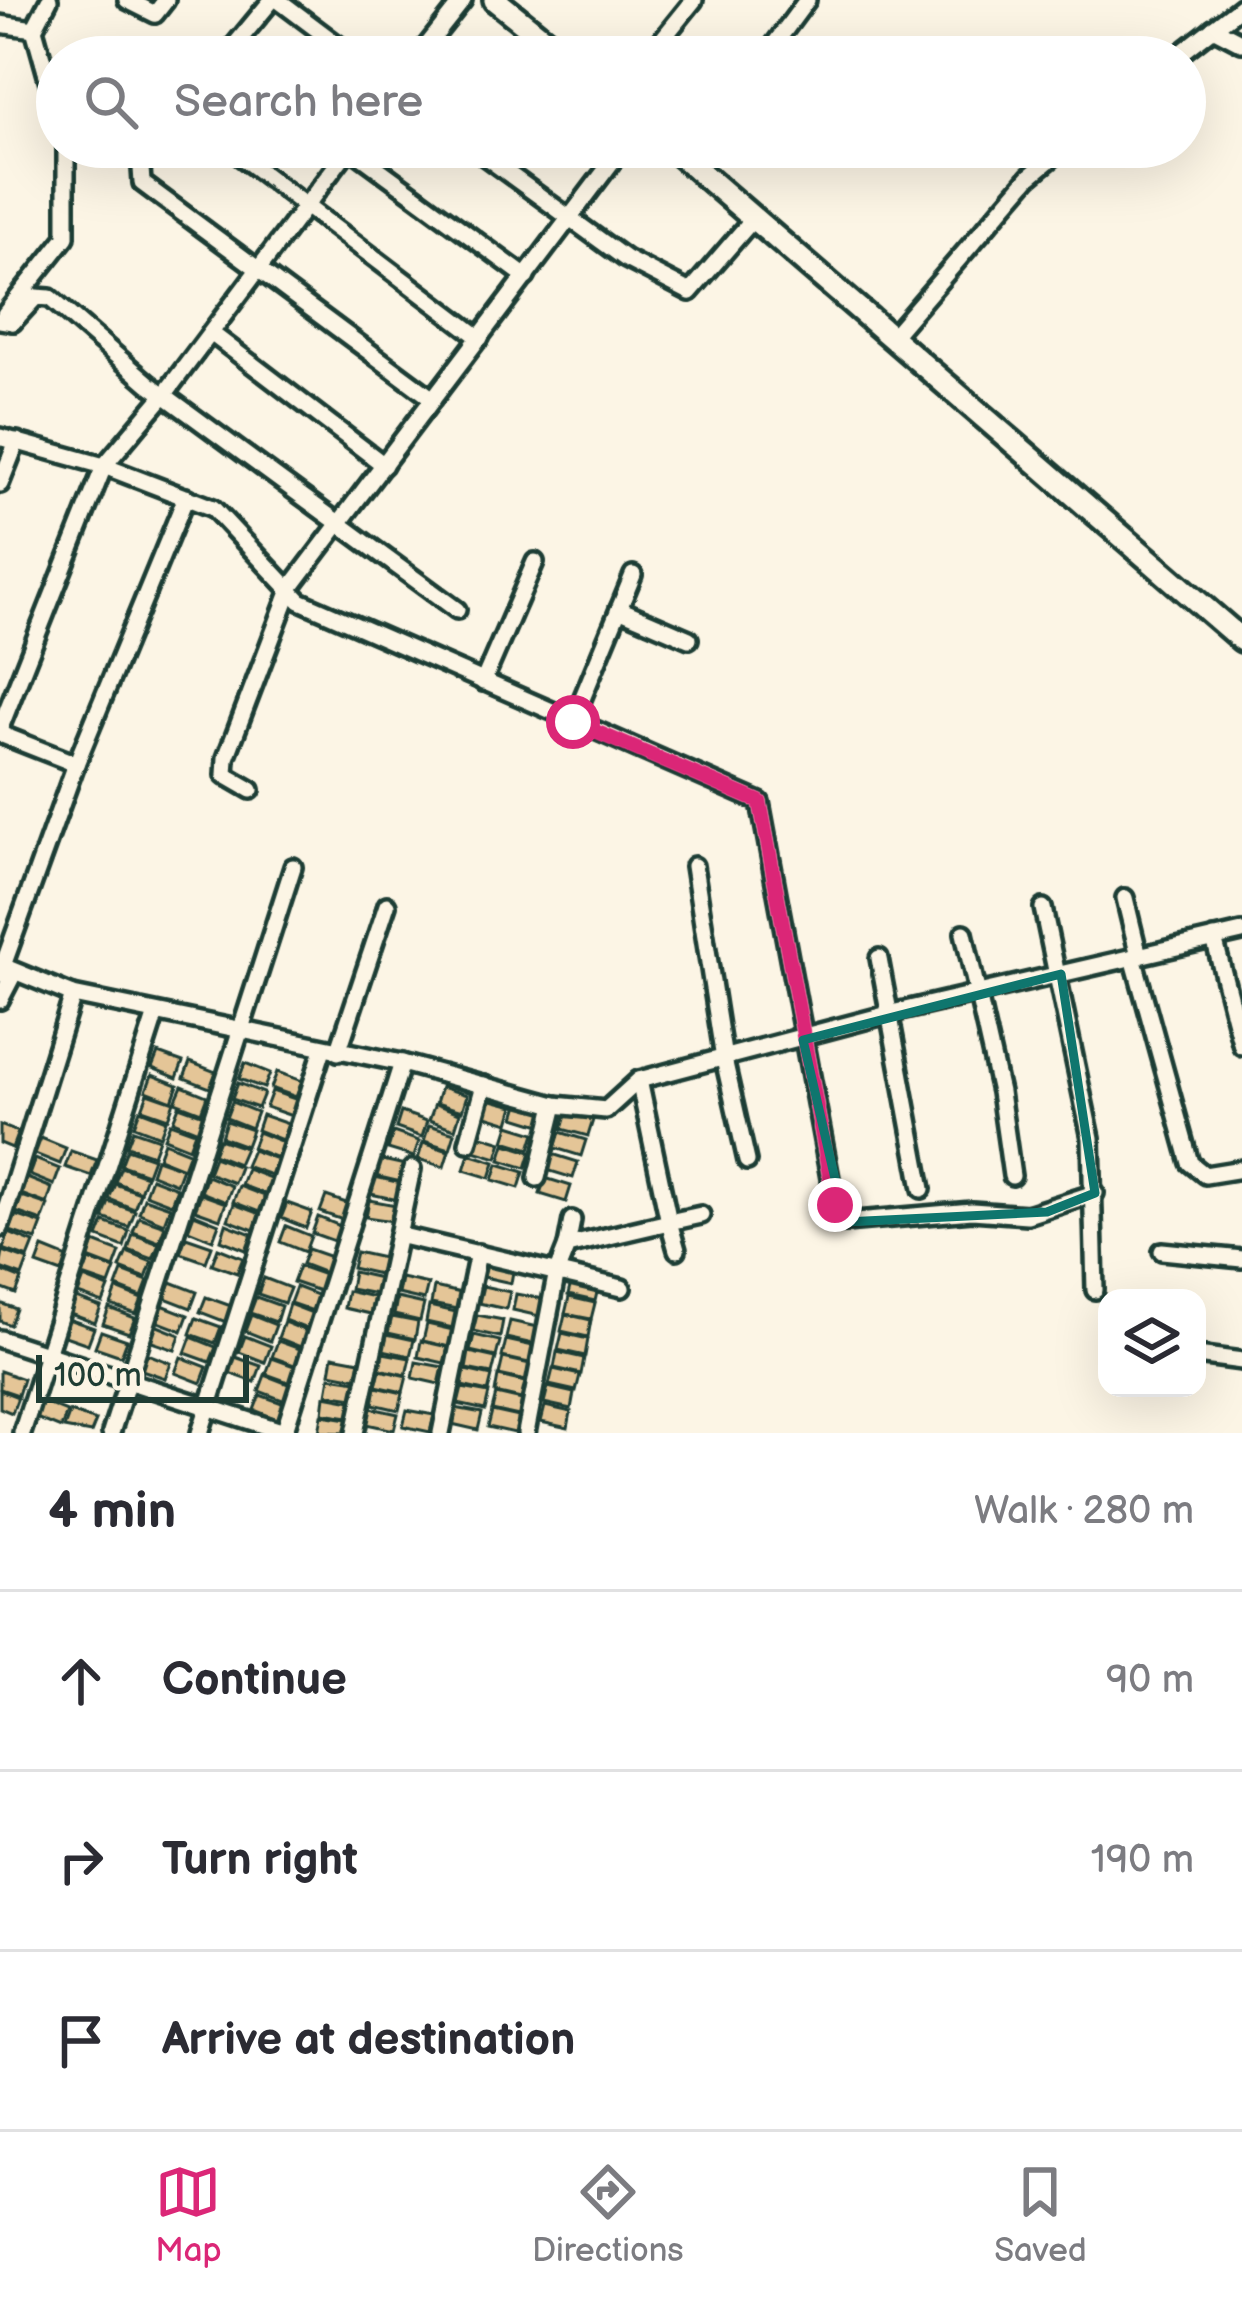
<!DOCTYPE html>
<html lang="en">
<head>
<meta charset="utf-8">
<style>
	:root { --surface:#fff; --page:#f2f2f3; --text:#2b2b33; --muted:#7c7c81; --line:#e1e1e2; --accent:#db2777 }
	body { margin:0; font-family:"Balsamiq Sans",sans-serif; background:var(--page); color:var(--text) }
	.controls { position:absolute; right:36px; bottom:36px; display:grid; overflow:hidden; border-radius:24px; box-shadow:0 12px 48px #0002 }
	.controls button { width:108px; height:108px; display:grid; place-items:center; padding:0; border:0; border-bottom:3px solid var(--line); background:var(--surface); color:var(--text); font:60px sans-serif }
	.scale { position:absolute; left:36px; bottom:30px; width:213px; box-sizing:border-box; padding-left:12px; border:6px solid #1f3d34; border-top:0; font-size:33px; line-height:42px; white-space:nowrap; color:#1f3d34; -webkit-text-stroke:9px #fcf5e5; paint-order:stroke }
	.stop { position:absolute; width:36px; height:36px; margin:-27px; border:9px solid #db2777; border-radius:50%; background:#fff }
	.stop.end { background:#db2777; border-color:#fff; box-shadow:0 3px 12px #0008 }
	.list { margin:0; padding:0; list-style:none }
	h2 { display:flex; justify-content:space-between; align-items:center; height:156px; margin:0; padding:0 48px; font-size:51px }
	h2 small { font-size:39px; font-weight:400; color:var(--muted) }
	.list li { display:grid; grid-template-columns:78px 1fr auto; gap:36px; align-items:center; box-sizing:border-box; height:180px; padding:0 48px; border-top:3px solid var(--line) }
	.list b { display:block; font-size:45px; white-space:nowrap }
	.list em { font-size:39px; font-style:normal; color:var(--muted) }
	.icon { flex:none; width:66px; height:66px; fill:none; stroke:currentColor; stroke-width:2; stroke-linecap:round; stroke-linejoin:round }
	.map { position:relative; flex:none; width:1242px; height:1433px; overflow:hidden }
	.search { position:absolute; background:var(--surface); box-shadow:0 12px 48px #0002; left:36px; right:36px; top:36px; height:132px; display:flex; align-items:center; gap:30px; box-sizing:border-box; padding:0 42px; border-radius:66px; color:var(--muted); font-size:45px }
	.sheet { height:696px; background:var(--surface) }
	nav { display:flex; justify-content:space-around; align-items:center; box-sizing:border-box; height:168px; border-top:3px solid var(--line); background:var(--surface); font-size:33px; color:var(--muted) }
	nav a { display:grid; justify-items:center; gap:6px }
	nav .on { color:var(--accent) }
	.map>svg:first-child { display:block }
</style>
</head>
<body>
<div class="map">
<svg width="1242" height="1433" viewBox="0 0 1242 1433">
	<rect width="100%" height="100%" fill="#fcf5e5"/>
	<filter id="ink" filterUnits="userSpaceOnUse"><feTurbulence type="fractalNoise" baseFrequency=".00833" numOctaves="2"/><feDisplacementMap in="SourceGraphic" scale="24" xChannelSelector="R" yChannelSelector="G"/><feConvolveMatrix kernelMatrix="1 2 1 2 8 2 1 2 1" color-interpolation-filters="sRGB"/></filter>
	<g filter="url(#ink)">
		<g fill="#e4c597" stroke="#1f3d34" stroke-width="3">
			<polygon points="158,1053 183,1062 177,1078 152,1068"/>
			<polygon points="190,1062 216,1072 210,1088 184,1078"/>
			<polygon points="245,1063 270,1073 264,1088 239,1079"/>
			<polygon points="277,1072 302,1081 296,1097 271,1088"/>
			<polygon points="152,1075 178,1085 172,1101 146,1091"/>
			<polygon points="238,1083 264,1093 258,1108 232,1099"/>
			<polygon points="182,1086 207,1096 201,1112 175,1102"/>
			<polygon points="441,1087 467,1095 462,1111 436,1103"/>
			<polygon points="272,1091 298,1100 292,1116 266,1107"/>
			<polygon points="148,1093 174,1102 168,1118 142,1109"/>
			<polygon points="488,1099 514,1106 509,1123 483,1115"/>
			<polygon points="520,1101 545,1109 541,1125 515,1117"/>
			<polygon points="232,1102 257,1112 251,1128 226,1118"/>
			<polygon points="435,1104 460,1113 455,1129 429,1120"/>
			<polygon points="179,1106 204,1115 198,1131 173,1121"/>
			<polygon points="140,1110 166,1120 160,1136 134,1126"/>
			<polygon points="401,1112 427,1121 422,1137 396,1128"/>
			<polygon points="567,1112 593,1120 588,1136 562,1129"/>
			<polygon points="262,1115 288,1124 282,1140 257,1130"/>
			<polygon points="226,1121 252,1130 246,1146 221,1137"/>
			<polygon points="170,1123 195,1132 189,1148 164,1138"/>
			<polygon points="0,1125 18,1132 12,1148 0,1143"/>
			<polygon points="429,1125 455,1133 450,1149 424,1141"/>
			<polygon points="509,1125 535,1133 530,1149 504,1141"/>
			<polygon points="133,1130 159,1139 153,1155 127,1146"/>
			<polygon points="258,1132 283,1142 277,1158 252,1148"/>
			<polygon points="393,1132 419,1141 414,1157 388,1149"/>
			<polygon points="560,1132 586,1140 581,1156 555,1148"/>
			<polygon points="476,1134 502,1142 497,1158 471,1150"/>
			<polygon points="41,1138 66,1148 60,1164 35,1154"/>
			<polygon points="219,1139 245,1148 238,1164 213,1154"/>
			<polygon points="164,1142 189,1152 183,1168 158,1158"/>
			<polygon points="423,1143 449,1151 444,1167 418,1159"/>
			<polygon points="505,1144 531,1152 526,1168 500,1160"/>
			<polygon points="127,1149 153,1158 147,1174 121,1165"/>
			<polygon points="252,1150 277,1159 271,1175 245,1166"/>
			<polygon points="71,1151 97,1160 91,1176 65,1167"/>
			<polygon points="469,1154 495,1162 490,1178 464,1170"/>
			<polygon points="552,1154 578,1162 573,1178 547,1170"/>
			<polygon points="214,1157 240,1167 234,1183 208,1173"/>
			<polygon points="35,1159 60,1169 54,1185 29,1175"/>
			<polygon points="156,1159 182,1168 176,1184 151,1174"/>
			<polygon points="378,1159 405,1165 401,1182 375,1176"/>
			<polygon points="498,1164 524,1172 519,1188 493,1180"/>
			<polygon points="121,1167 146,1176 140,1192 115,1182"/>
			<polygon points="247,1169 273,1179 267,1195 241,1185"/>
			<polygon points="207,1176 232,1186 226,1202 201,1192"/>
			<polygon points="375,1177 401,1183 398,1200 371,1194"/>
			<polygon points="27,1178 52,1188 47,1204 21,1194"/>
			<polygon points="151,1178 177,1188 171,1204 145,1194"/>
			<polygon points="545,1178 571,1186 566,1202 540,1194"/>
			<polygon points="115,1184 140,1193 134,1209 109,1199"/>
			<polygon points="239,1186 265,1196 259,1212 233,1202"/>
			<polygon points="201,1194 226,1203 220,1219 195,1210"/>
			<polygon points="22,1196 48,1205 42,1221 16,1212"/>
			<polygon points="326,1196 352,1205 346,1221 320,1212"/>
			<polygon points="144,1198 170,1207 164,1223 139,1213"/>
			<polygon points="369,1200 396,1205 393,1221 366,1217"/>
			<polygon points="109,1202 135,1211 129,1227 103,1218"/>
			<polygon points="287,1203 312,1212 306,1228 281,1218"/>
			<polygon points="234,1204 260,1214 254,1230 228,1220"/>
			<polygon points="194,1214 219,1224 213,1240 188,1230"/>
			<polygon points="16,1215 42,1224 36,1240 10,1231"/>
			<polygon points="139,1217 165,1226 159,1242 133,1232"/>
			<polygon points="318,1217 343,1227 337,1242 312,1233"/>
			<polygon points="104,1222 129,1231 124,1247 98,1237"/>
			<polygon points="226,1224 252,1234 246,1250 221,1240"/>
			<polygon points="286,1226 311,1236 305,1252 280,1242"/>
			<polygon points="9,1233 34,1243 28,1258 3,1249"/>
			<polygon points="133,1234 159,1244 153,1259 128,1250"/>
			<polygon points="186,1237 212,1246 206,1262 180,1253"/>
			<polygon points="94,1242 120,1252 114,1268 88,1258"/>
			<polygon points="43,1248 68,1258 62,1273 37,1264"/>
			<polygon points="218,1248 243,1258 237,1273 212,1264"/>
			<polygon points="308,1249 334,1258 328,1274 302,1264"/>
			<polygon points="3,1251 28,1260 22,1276 0,1268"/>
			<polygon points="127,1252 152,1262 146,1278 120,1268"/>
			<polygon points="356,1252 383,1258 379,1274 352,1268"/>
			<polygon points="89,1260 115,1269 109,1285 83,1276"/>
			<polygon points="488,1261 514,1266 511,1283 484,1277"/>
			<polygon points="299,1266 325,1275 319,1291 293,1282"/>
			<polygon points="0,1270 22,1279 16,1294 0,1288"/>
			<polygon points="122,1271 148,1281 142,1297 116,1287"/>
			<polygon points="353,1272 380,1278 376,1294 350,1289"/>
			<polygon points="84,1278 109,1288 103,1303 78,1294"/>
			<polygon points="264,1278 290,1288 284,1303 258,1294"/>
			<polygon points="401,1278 428,1284 424,1300 398,1294"/>
			<polygon points="572,1279 599,1284 595,1301 568,1295"/>
			<polygon points="171,1282 197,1292 191,1308 165,1298"/>
			<polygon points="483,1286 510,1292 506,1309 479,1303"/>
			<polygon points="296,1287 322,1297 316,1312 290,1303"/>
			<polygon points="434,1287 461,1293 457,1309 431,1304"/>
			<polygon points="117,1289 142,1299 136,1314 111,1305"/>
			<polygon points="347,1291 374,1297 370,1314 344,1308"/>
			<polygon points="516,1294 543,1299 539,1316 513,1310"/>
			<polygon points="206,1297 231,1306 226,1322 200,1312"/>
			<polygon points="256,1297 281,1306 276,1322 250,1313"/>
			<polygon points="569,1297 595,1303 591,1319 565,1314"/>
			<polygon points="76,1298 101,1307 95,1323 70,1314"/>
			<polygon points="397,1298 424,1304 420,1321 394,1315"/>
			<polygon points="0,1303 16,1309 10,1325 0,1321"/>
			<polygon points="289,1304 315,1314 309,1330 284,1320"/>
			<polygon points="162,1305 188,1315 182,1331 156,1321"/>
			<polygon points="429,1306 456,1312 453,1328 426,1322"/>
			<polygon points="109,1308 135,1318 129,1333 103,1324"/>
			<polygon points="565,1314 591,1320 588,1337 561,1331"/>
			<polygon points="251,1315 276,1325 270,1341 245,1331"/>
			<polygon points="477,1315 503,1320 500,1337 473,1331"/>
			<polygon points="392,1317 418,1322 415,1339 388,1333"/>
			<polygon points="196,1318 221,1327 215,1343 190,1334"/>
			<polygon points="68,1319 94,1328 88,1344 62,1335"/>
			<polygon points="510,1321 537,1327 533,1344 506,1338"/>
			<polygon points="284,1322 309,1332 303,1348 278,1338"/>
			<polygon points="427,1324 453,1330 449,1347 423,1341"/>
			<polygon points="155,1325 180,1335 175,1350 149,1341"/>
			<polygon points="101,1331 127,1340 121,1356 95,1347"/>
			<polygon points="562,1333 588,1339 585,1356 558,1350"/>
			<polygon points="387,1334 414,1340 410,1356 383,1350"/>
			<polygon points="474,1335 500,1341 496,1357 470,1351"/>
			<polygon points="245,1336 271,1346 265,1362 239,1352"/>
			<polygon points="191,1337 216,1347 210,1362 185,1353"/>
			<polygon points="506,1340 533,1346 529,1363 502,1357"/>
			<polygon points="278,1341 303,1350 297,1366 272,1357"/>
			<polygon points="421,1341 448,1347 444,1363 418,1357"/>
			<polygon points="469,1352 496,1358 492,1374 466,1369"/>
			<polygon points="557,1352 584,1358 581,1374 554,1368"/>
			<polygon points="145,1353 171,1363 165,1378 139,1369"/>
			<polygon points="383,1353 410,1358 406,1375 379,1369"/>
			<polygon points="333,1356 360,1361 357,1378 330,1373"/>
			<polygon points="181,1357 207,1367 201,1383 175,1373"/>
			<polygon points="235,1357 261,1366 255,1382 229,1373"/>
			<polygon points="272,1358 297,1367 291,1383 266,1374"/>
			<polygon points="503,1358 530,1364 526,1381 499,1375"/>
			<polygon points="416,1362 443,1367 439,1384 413,1378"/>
			<polygon points="553,1369 580,1375 576,1391 549,1385"/>
			<polygon points="380,1370 407,1376 403,1392 376,1386"/>
			<polygon points="465,1370 492,1376 488,1392 462,1386"/>
			<polygon points="0,1371 23,1379 18,1395 0,1389"/>
			<polygon points="265,1375 291,1385 285,1401 259,1391"/>
			<polygon points="498,1376 525,1382 521,1399 495,1393"/>
			<polygon points="330,1377 357,1381 354,1398 327,1394"/>
			<polygon points="376,1387 403,1393 399,1410 373,1404"/>
			<polygon points="548,1387 574,1393 571,1409 544,1403"/>
			<polygon points="462,1388 489,1393 485,1410 458,1404"/>
			<polygon points="0,1390 18,1397 12,1413 0,1408"/>
			<polygon points="496,1394 522,1400 519,1416 492,1410"/>
			<polygon points="260,1395 285,1404 279,1420 254,1410"/>
			<polygon points="325,1396 352,1401 349,1417 323,1413"/>
			<polygon points="42,1402 67,1412 61,1428 36,1418"/>
			<polygon points="545,1406 571,1412 568,1428 541,1422"/>
			<polygon points="371,1408 398,1414 394,1430 367,1424"/>
			<polygon points="455,1408 482,1413 478,1430 452,1424"/>
			<polygon points="407,1410 434,1415 430,1432 403,1426"/>
			<polygon points="492,1411 519,1417 515,1433 488,1427"/>
			<polygon points="70,1412 96,1421 91,1433 64,1428"/>
			<polygon points="322,1415 348,1419 346,1433 319,1432"/>
		</g>
		<g fill="none" stroke-linecap="round" stroke-linejoin="round">
			<g stroke="#1f3d34" stroke-width="24">
				<g id="minor">
					<polyline points="49,0 34,29 57,111"/>
					<polyline points="127,0 155,14 166,0"/>
					<polyline points="278,0 354,57"/>
					<polyline points="0,24 34,29"/>
					<polyline points="1213,28 1242,43"/>
					<polyline points="225,57 272,0"/>
					<polyline points="418,57 463,0"/>
					<polyline points="648,57 694,0"/>
					<polyline points="765,57 807,0"/>
					<polyline points="1176,57 1242,6"/>
					<polyline points="156,147 141,168 142,183 433,399"/>
					<polyline points="228,147 480,338"/>
					<polyline points="472,147 626,259 690,292 754,218"/>
					<polyline points="350,148 526,277"/>
					<polyline points="0,320 13,322 36,297 50,298 149,384 457,610"/>
					<polyline points="13,322 5,314 66,237 66,147"/>
					<polyline points="211,333 384,465"/>
					<polyline points="890,339 1029,177 1065,147"/>
					<polyline points="0,437 104,466 213,508 300,601 760,802 835,1205 845,1222 972,1211 1027,1215 1095,1193"/>
					<polyline points="0,484 17,441"/>
					<polyline points="619,609 689,639"/>
					<polyline points="483,682 535,562"/>
					<polyline points="573,721 633,575"/>
					<polyline points="0,728 104,466 164,395 350,147"/>
					<polyline points="0,734 76,764"/>
					<polyline points="251,790 225,775 226,758 291,587 623,147"/>
					<polyline points="694,866 724,1059 747,1161"/>
					<polyline points="1125,898 1139,956"/>
					<polyline points="1043,908 1091,1138 1095,1290"/>
					<polyline points="964,933 1000,1092 1012,1176"/>
					<polyline points="1214,938 1242,1046"/>
					<polyline points="1133,957 1190,1163 1205,1175 1242,1169"/>
					<polyline points="879,958 922,1189"/>
					<polyline points="0,965 73,995 402,1063 555,1105 606,1110 639,1080 892,1013 1242,932"/>
					<polyline points="0,974 76,764 186,497"/>
					<polyline points="0,1000 14,973"/>
					<polyline points="338,1052 387,905"/>
					<polyline points="468,1143 484,1085"/>
					<polyline points="537,1178 555,1105"/>
					<polyline points="0,1228 73,995"/>
					<polyline points="398,1235 412,1169"/>
					<polyline points="567,1246 572,1220"/>
					<polyline points="677,1250 669,1222 701,1215"/>
					<polyline points="1162,1251 1242,1259"/>
					<polyline points="0,1339 284,1432"/>
					<polyline points="1197,1355 1242,1361"/>
					<polyline points="22,1433 156,1013"/>
					<polyline points="111,1433 293,867"/>
					<polyline points="200,1433 323,1049"/>
					<polyline points="284,1433 402,1063"/>
					<polyline points="355,1433 398,1235 622,1288"/>
					<polyline points="441,1433 478,1253"/>
					<polyline points="526,1433 557,1271 567,1246 669,1222 639,1080"/>
				</g>
			</g>
			<g stroke="#1f3d34" stroke-width="30">
				<g id="secondary">
					<polyline points="495,0 566,57"/>
					<polyline points="671,147 1242,640"/>
				</g>
			</g>
			<use href="#minor" stroke="#fcf5e5" stroke-width="15"/>
			<use href="#secondary" stroke="#fcf5e5" stroke-width="21"/>
		</g>
	</g>
	<g fill="none" stroke-linecap="round" stroke-linejoin="round" filter="url(#ink)">
		<polyline stroke="#db2777" stroke-width="15" points="573,722 760,802 835,1205"/>
	</g>
	<path fill="none" stroke="#0f766e" stroke-width="9" stroke-linejoin="round" d="M1061,974l34,219 -48,19 -202,10 -42,-182z"/>
</svg>
<div class="controls">
<button><svg class="icon" aria-label="layers" viewBox="0 0 24 24"><path d="M12 4l9 5-9 5-9-5zM3 14l9 5 9-5"/></svg></button>
</div>
<div class="scale">100 m</div>
<div class="stop" style="left:573px;top:722px"></div>
<div class="stop end" style="left:835px;top:1205px"></div>
<div class="search"><svg class="icon" aria-label="search" viewBox="0 0 24 24"><circle cx="10" cy="10" r="6"/><path d="M15 15l6 6"/></svg>Search here</div>
</div>
<section class="sheet">
<h2>4 min<small>Walk · 280 m</small></h2>
<ul class="list">
<li><svg class="icon" aria-label="ahead" viewBox="0 0 24 24"><path d="M12 20V5M6 11l6-6 6 6"/></svg><div><b>Continue</b></div><em>90 m</em></li>
<li><svg class="icon" aria-label="right" viewBox="0 0 24 24"><path d="M7 20v-9h11M14 6l5 5-5 5"/></svg><div><b>Turn right</b></div><em>190 m</em></li>
<li><svg class="icon" aria-label="arrive" viewBox="0 0 24 24"><path d="M6 21V4h12l-3 4 3 4H6"/></svg><div><b>Arrive at destination</b></div></li>
</ul>
</section>
<nav>
<a class="on"><svg class="icon" aria-label="map" viewBox="0 0 24 24"><path d="M3 6l6-2 6 2 6-2v14l-6 2-6-2-6 2zM9 4v14M15 6v14"/></svg>Map</a>
<a><svg class="icon" aria-label="directions" viewBox="0 0 24 24"><path d="M12 3l9 9-9 9-9-9zM9 14v-3h6M13 9l2 2-2 2"/></svg>Directions</a>
<a><svg class="icon" aria-label="saved" viewBox="0 0 24 24"><path d="M7 4h10v16l-5-4-5 4z"/></svg>Saved</a>
</nav>
</body>
</html>
